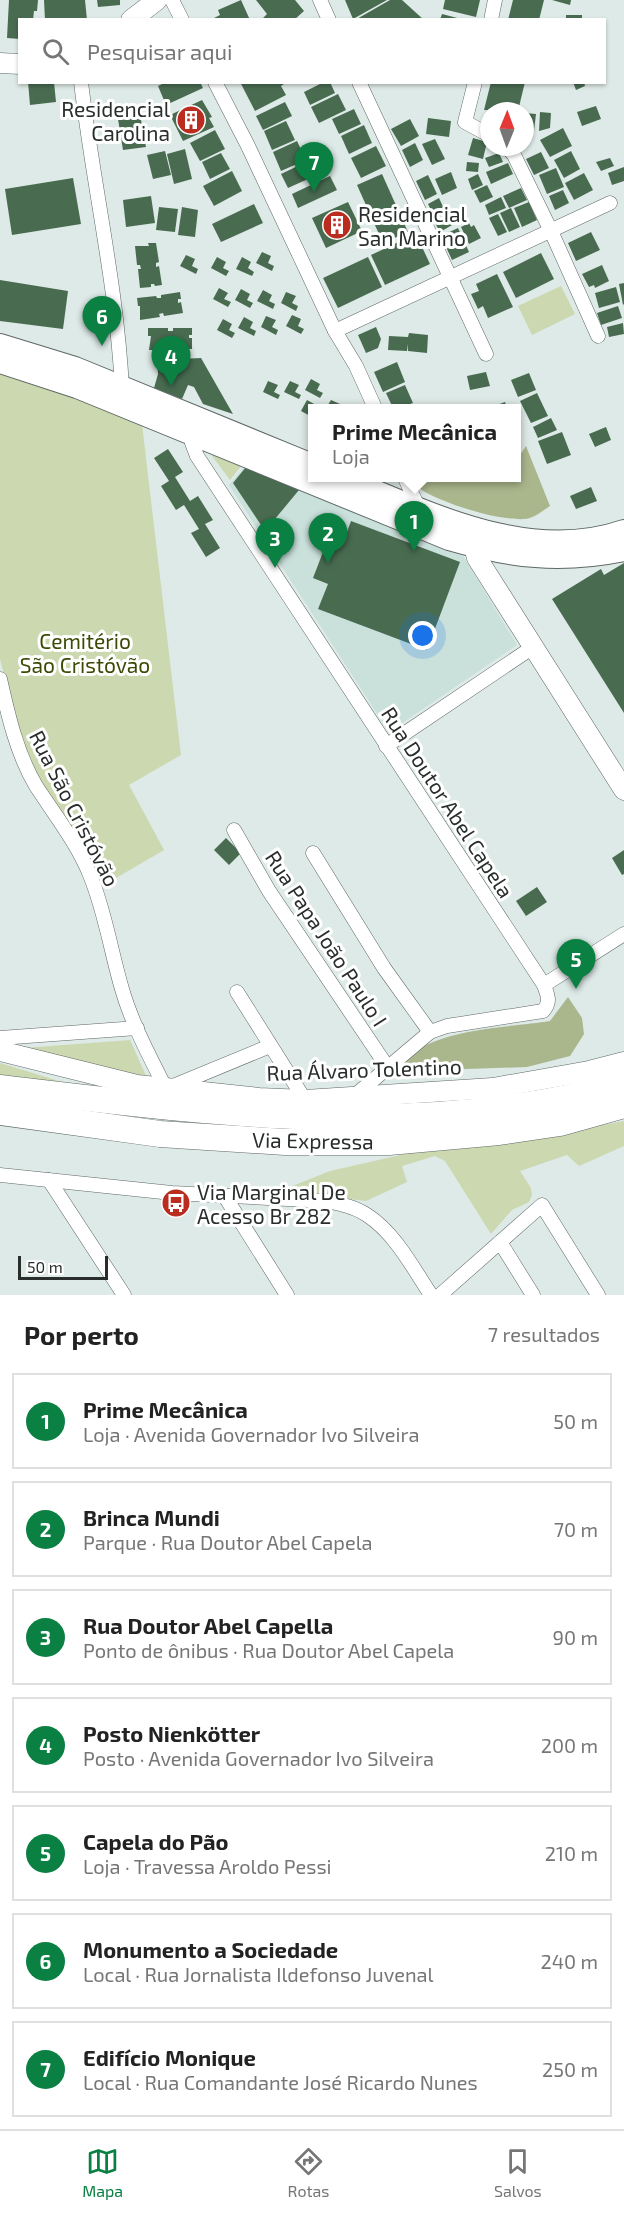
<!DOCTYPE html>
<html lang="pt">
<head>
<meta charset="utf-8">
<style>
	:root { --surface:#fff; --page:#f6f6f6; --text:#222; --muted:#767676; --line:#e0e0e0; --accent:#0b8043 }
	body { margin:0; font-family:"Exo 2",sans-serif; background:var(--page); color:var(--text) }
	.compass { position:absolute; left:480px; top:102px; width:54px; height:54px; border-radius:50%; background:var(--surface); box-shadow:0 2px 4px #0004; rotate:1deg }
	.scale { position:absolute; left:18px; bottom:15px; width:90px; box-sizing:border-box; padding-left:6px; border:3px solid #292e2d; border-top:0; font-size:16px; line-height:21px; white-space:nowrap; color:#292e2d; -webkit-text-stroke:4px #fff; paint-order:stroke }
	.you { position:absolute; left:423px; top:636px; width:21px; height:21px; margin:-15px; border:4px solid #fff; border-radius:50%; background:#1a73e8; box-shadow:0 0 0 9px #1a73e833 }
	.badge { display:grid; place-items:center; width:39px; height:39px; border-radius:50%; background:var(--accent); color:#fff; font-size:20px; font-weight:700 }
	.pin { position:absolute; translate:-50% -50px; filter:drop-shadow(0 2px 3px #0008) }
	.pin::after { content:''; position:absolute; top:32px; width:21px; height:18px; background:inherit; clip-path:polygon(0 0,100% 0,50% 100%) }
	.popup { position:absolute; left:308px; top:404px; width:213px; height:78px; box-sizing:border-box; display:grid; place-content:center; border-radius:0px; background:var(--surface); filter:drop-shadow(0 2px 4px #0005); font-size:20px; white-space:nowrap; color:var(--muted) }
	.popup b { font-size:22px; color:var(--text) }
	.popup::after { content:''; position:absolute; left:50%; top:100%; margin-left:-12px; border:12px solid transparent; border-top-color:var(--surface) }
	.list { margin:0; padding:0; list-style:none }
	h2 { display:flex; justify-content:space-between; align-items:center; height:78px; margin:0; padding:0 24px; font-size:26px }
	h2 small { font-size:20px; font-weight:400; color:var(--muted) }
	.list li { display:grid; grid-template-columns:39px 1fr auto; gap:18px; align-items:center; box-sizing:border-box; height:96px; margin:0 12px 12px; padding:0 12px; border:2px solid var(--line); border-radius:0px }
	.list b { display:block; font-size:22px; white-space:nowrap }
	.list p { margin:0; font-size:20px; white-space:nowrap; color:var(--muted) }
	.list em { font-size:20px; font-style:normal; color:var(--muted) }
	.icon { flex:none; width:33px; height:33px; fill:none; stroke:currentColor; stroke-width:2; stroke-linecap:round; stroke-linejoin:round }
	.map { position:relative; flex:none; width:624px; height:1295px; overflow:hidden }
	.search { position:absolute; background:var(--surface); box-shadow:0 2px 4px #0004; left:18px; right:18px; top:18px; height:66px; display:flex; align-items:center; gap:15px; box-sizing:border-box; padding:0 21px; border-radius:0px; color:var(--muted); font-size:22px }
	.sheet { height:834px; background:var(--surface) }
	nav { display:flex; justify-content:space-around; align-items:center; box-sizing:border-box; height:84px; border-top:2px solid var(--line); background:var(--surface); font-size:16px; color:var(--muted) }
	nav a { display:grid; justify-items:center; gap:3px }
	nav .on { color:var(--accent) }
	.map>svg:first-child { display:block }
</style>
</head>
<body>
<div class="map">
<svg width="624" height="1295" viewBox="0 0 624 1295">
	<rect width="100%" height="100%" fill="#deeae7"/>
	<polygon fill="#cae0db" points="246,465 464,557 517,645 389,732 229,485"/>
	<g fill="#ccd8b0">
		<polygon points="561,286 575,314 532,335 518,306"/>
		<polygon points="0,372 42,384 142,424 181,755 129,785 164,850 99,888 34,777 21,742 0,659"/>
		<polygon points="214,452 242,465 230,480 212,456"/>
		<polygon points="130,1040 147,1078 24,1048"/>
		<polygon points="0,1063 59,1081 0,1079"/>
		<polygon points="624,1121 624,1146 579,1166 567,1155 520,1171 531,1188 532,1195 529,1202 512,1210 491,1234 445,1161 435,1156 402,1166 407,1182 366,1201 293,1192 290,1187 330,1171 418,1151 552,1134"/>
	</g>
	<g fill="#aab68c">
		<path d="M526,446l24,60c-8,5 -15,12 -25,13 -27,2 -85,-16 -108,-32l-1,-9h100v-17z"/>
		<path d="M568,997l14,21 2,16 -14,22 -43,11 -121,4 -4,4 -4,-3c17,-44 111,-44 152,-51z"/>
	</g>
	<g fill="#496c51">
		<polygon points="9,0 38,0 37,11 34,11 33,20 20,20 20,39 7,38"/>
		<polygon points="44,0 85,0 87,20 45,20"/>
		<polygon points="97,0 120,0 120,5 98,7"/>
		<polygon points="241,0 250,20 210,20 220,15 218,10"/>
		<polygon points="256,0 295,0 304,11 294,20 261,20 267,14"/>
		<polygon points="345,0 387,0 353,19"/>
		<polygon points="390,0 402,0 424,20 355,20"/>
		<polygon points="445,0 480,0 476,17 443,9"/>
		<polygon points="513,0 544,0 539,20 508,20"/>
		<polygon points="552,0 571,0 570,5"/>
		<polygon points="442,14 461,19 461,20 440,20"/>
		<rect x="566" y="15" width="16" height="5"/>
		<polygon points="28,82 54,82 56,102 30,105"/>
		<polygon points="166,82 200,82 203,88 166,105 158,86"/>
		<polygon points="240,82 287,82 281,86 286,95 255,111"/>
		<polygon points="324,82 330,82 335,93 310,105 304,92"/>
		<polygon points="491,82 525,82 518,111 484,110"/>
		<polygon points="573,82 584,82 585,86 576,90"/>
		<polygon points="338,94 346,110 319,123 311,107"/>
		<polygon points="202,100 212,117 209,118 214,127 183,141 170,115"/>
		<polygon points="285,102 292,116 263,130 256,116"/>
		<polygon points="596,106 601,119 582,126 577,112"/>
		<polygon points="139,109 146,147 123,150 117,113"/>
		<polygon points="354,109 361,124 339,134 332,119"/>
		<polygon points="540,112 551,113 550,128 539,131"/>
		<polygon points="525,113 536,114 534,131 525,130"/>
		<polygon points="428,118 451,121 449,137 426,134"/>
		<polygon points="410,119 419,136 401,146 391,129"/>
		<polygon points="286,121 295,140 272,150 264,131"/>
		<polygon points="364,125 372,143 349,154 341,136"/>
		<polygon points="563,128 572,146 550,157 540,140"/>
		<polygon points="215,130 225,149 200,161 190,143"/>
		<polygon points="473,138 487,142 483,159 468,155"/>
		<polygon points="435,139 445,159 432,165 422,144"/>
		<polygon points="297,141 306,160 281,171 273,152"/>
		<polygon points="415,143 423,160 410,167 402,150"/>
		<polygon points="376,146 386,166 361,178 351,158"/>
		<polygon points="185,149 192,179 174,184 167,154"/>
		<polygon points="165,151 171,175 153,179 147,155"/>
		<polygon points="571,151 580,169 564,178 554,160"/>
		<polygon points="541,152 549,168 534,175 526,159"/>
		<polygon points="221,153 230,169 210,179 202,162"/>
		<polygon points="499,153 503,162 489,167 485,158"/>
		<polygon points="323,154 330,169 288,188 281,174"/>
		<polygon points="610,158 614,166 601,171 596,162"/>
		<polygon points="467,162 479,163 478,172 466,171"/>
		<polygon points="508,163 513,174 491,184 486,172"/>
		<polygon points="624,167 624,181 612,185 608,173"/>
		<polygon points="556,168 564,187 547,194 539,175"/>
		<polygon points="232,171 242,191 214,206 203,186"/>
		<polygon points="451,172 457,188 442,195 435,179"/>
		<polygon points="584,173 593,190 574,200 565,183"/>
		<polygon points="382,174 408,232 383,243 357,185"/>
		<polygon points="478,174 483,185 472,190 468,179"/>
		<polygon points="428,175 437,194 425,200 416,181"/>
		<polygon points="330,176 337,190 298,208 292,194"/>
		<polygon points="73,178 81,224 12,235 5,189"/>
		<polygon points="487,185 493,197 480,203 474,191"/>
		<polygon points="521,188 527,200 509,208 503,196"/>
		<polygon points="563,190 569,203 555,210 549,196"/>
		<polygon points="151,196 155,223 126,227 123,200"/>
		<polygon points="501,197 506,208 489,215 485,205"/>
		<polygon points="439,198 446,213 435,218 428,204"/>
		<polygon points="348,202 362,231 326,248 312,218"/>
		<polygon points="529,202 537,220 522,227 514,208"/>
		<polygon points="254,204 263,223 221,242 212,224"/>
		<polygon points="159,207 178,209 175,232 156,230"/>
		<polygon points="182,207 198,210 195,237 178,235"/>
		<polygon points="511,208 520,227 509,232 500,213"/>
		<polygon points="498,214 507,232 498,236 489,218"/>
		<polygon points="449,216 454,224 440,232 435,223"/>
		<polygon points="469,223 471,227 474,225 481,238 469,244 461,227"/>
		<polygon points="458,228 469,252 452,260 441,236"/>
		<polygon points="591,232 600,250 576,261 568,243"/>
		<polygon points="416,234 430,264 385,285 371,255"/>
		<polygon points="148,243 156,243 159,262 156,263 156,267 159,266 162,285 155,286 154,284 151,284 151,287 140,288 138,269 141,269 140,265 137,265 135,246 149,246"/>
		<polygon points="262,252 271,256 268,263 274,266 272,271 256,263"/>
		<polygon points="541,253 554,279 516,298 503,272"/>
		<polygon points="186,255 195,259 192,266 198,269 196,274 180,266"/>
		<polygon points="217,257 226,262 223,268 229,271 226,276 211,268"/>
		<polygon points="242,257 251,262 248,268 254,272 252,276 236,269"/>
		<polygon points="368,257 382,287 338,308 323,278"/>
		<polygon points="602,265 609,281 595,288 594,285 589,287 582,274"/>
		<polygon points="497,274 513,307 488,318 483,306 478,309 471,294 479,291 476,284"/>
		<polygon points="0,280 68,291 63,329 0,321"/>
		<polygon points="624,283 624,304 623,305 619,284"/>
		<polygon points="616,287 620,302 599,308 595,293"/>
		<polygon points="219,288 228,293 224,299 231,302 228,307 213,299"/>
		<polygon points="241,289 250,294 247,300 253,303 250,308 235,300"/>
		<polygon points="263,290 272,295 269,301 275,304 273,309 257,301"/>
		<polygon points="180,292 181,299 178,299 178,303 181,302 183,313 164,316 163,313 159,314 160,317 140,320 140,306 138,306 137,298 156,296 157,298 161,298 161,295"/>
		<polygon points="286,292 296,296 292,303 298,306 296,311 281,303"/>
		<polygon points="618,306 622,318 601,325 597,313"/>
		<polygon points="292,315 301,319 298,326 304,329 301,334 286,326"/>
		<polygon points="266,316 276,320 272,327 278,330 276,335 261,327"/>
		<polygon points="244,317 253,322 250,328 256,331 254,336 238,328"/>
		<polygon points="223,319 232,324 229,330 235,333 232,338 217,330"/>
		<polygon points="623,323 624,334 609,337 607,327"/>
		<polygon points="376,327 381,339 378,348 366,353 358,335"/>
		<polygon points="148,328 168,328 168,331 173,331 173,328 192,328 192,335 189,335 189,338 192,338 192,349 173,349 173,346 169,347 169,350 149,350 151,336 148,336"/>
		<polygon points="409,333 428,335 427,353 408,351 408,344 407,351 388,350 389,336 408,337"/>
		<polygon points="201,358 233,414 203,404 194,387 188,385 182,399 154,388 158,374 157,360"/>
		<polygon points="397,362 405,382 383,392 374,372"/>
		<polygon points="486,372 490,386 470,390 467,376"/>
		<polygon points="529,373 536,390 518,397 511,380"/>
		<polygon points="311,379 320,384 317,390 323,393 320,398 305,390"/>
		<polygon points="268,381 278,385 274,392 280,395 278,399 263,392"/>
		<polygon points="290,381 299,385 295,392 301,395 299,399 284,392"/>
		<polygon points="405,385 413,403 399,408 393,408 386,393"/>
		<polygon points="537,393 548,416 531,423 520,401"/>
		<polygon points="307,400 316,405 312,408 312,417 301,411"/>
		<polygon points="331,400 340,404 338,408 326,408"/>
		<polygon points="505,402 507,408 489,408"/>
		<polygon points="551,418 557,430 538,438 533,427"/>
		<polygon points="606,427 611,440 595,447 589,434"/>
		<polygon points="562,432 571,455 547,464 538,441"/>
		<polygon points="168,449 183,472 175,477 190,501 198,496 213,520 205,524 220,548 206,557 191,533 199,529 184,505 176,510 161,486 169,481 154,458"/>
		<polygon points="246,467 299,490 265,531 233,483"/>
		<polygon points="591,487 597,501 576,509 570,496"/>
		<polygon points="351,521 460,562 427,650 318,609 328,584 313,578 333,526 347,532"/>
		<polygon points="624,563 624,713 552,599 601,569 604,575"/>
		<polygon points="226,838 241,853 229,865 214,850"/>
		<polygon points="624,850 624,874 622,875 612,858"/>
		<polygon points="537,887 547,902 526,916 516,901"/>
	</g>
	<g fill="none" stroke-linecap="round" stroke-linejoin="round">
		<g stroke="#5e6866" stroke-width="15">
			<g id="minor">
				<polyline points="172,0 182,20"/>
				<polyline points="320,0 329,20"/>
				<polyline points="491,20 495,0"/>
				<path d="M81,82c12,103 36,204 41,307"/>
				<polyline points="215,82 248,146 335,331 356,366 375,408"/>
				<polyline points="359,82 486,354"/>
				<polyline points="475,82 465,122 489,135"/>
				<polyline points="507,147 514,155 551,231 598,336"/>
				<polyline points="335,331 610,203"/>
				<path d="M193,434l-1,9 5,13 347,529c4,11 7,17 -1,26l-96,15 -17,6 -77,65"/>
				<polyline points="405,478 419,509"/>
				<path d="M0,679c8,36 17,75 36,107 19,29 41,57 54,89 15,36 21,77 32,114 10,35 28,68 44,100l104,-43"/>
				<polyline points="386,746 533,647"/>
				<polyline points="234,830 269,891 388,1068"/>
				<polyline points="313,853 384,968 430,1032"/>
				<polyline points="544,985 624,934"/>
				<polyline points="237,992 305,1100"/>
				<polyline points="0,1038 137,1028"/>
				<path d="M0,1175l172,18 155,8c14,3 28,6 40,14 28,18 46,53 64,80"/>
				<polyline points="49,1180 124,1295"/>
				<polyline points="224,1195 287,1295"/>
				<polyline points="500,1242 533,1295"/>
				<polyline points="440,1295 542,1205 598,1295"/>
			</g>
		</g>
		<g stroke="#5e6866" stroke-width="21">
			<g id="secondary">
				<polyline points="131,20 157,0"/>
				<polyline points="0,63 20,64"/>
				<polyline points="474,546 477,558 624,790"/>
				<polyline points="0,1051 137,1085 259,1098 305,1100 493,1088 589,1071 624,1062"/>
			</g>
		</g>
		<g stroke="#5e6866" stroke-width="24">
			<g id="primary">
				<polyline points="0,345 75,368 312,465"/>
				<path d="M0,362l77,25 372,152c61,18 112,24 175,11"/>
				<path d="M343,478c87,35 185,86 281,53"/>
			</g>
		</g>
		<g stroke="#5e6866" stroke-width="27">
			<g id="motorway">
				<path d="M0,1088c206,24 421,54 624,-4"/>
				<polyline points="0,1112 160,1134 285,1142 389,1142 499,1132 560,1123 624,1105"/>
			</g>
		</g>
		<use href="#minor" stroke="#fff" stroke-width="14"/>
		<use href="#secondary" stroke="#fff" stroke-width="20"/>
		<use href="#primary" stroke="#fff" stroke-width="22"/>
		<use href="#motorway" stroke="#fff" stroke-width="26"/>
	</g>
	<defs>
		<g id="building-disc" transform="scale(1.5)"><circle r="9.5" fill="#ba2c20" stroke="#fff"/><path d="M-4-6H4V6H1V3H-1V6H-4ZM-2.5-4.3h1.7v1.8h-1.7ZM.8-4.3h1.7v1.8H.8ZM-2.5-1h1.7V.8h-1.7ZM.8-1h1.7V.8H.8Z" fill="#fff"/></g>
		<g id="bus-disc" transform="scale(1.5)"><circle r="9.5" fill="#ba2c20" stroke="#fff"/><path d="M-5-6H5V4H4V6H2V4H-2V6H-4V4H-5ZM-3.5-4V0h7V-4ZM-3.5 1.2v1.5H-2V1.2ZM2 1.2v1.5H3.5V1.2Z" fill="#fff"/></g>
	</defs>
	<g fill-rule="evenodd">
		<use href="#building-disc" x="191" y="120"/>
		<use href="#building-disc" x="337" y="225"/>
		<use href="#bus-disc" x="176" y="1203"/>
	</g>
	<g text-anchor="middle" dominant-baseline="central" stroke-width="6" stroke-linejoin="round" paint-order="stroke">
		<g font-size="21" fill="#292e2d" stroke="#fff" text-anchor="start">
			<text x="170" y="108" text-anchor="end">Residencial<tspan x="170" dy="24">Carolina</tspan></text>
			<text x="358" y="213">Residencial<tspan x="358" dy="24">San Marino</tspan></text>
			<text x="197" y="1191">Via Marginal De<tspan x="197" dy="24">Acesso Br 282</tspan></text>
		</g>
		<g font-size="21" fill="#3b4903" stroke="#fff">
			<text x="85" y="640">Cemitério<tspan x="85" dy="24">São Cristóvão</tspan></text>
		</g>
		<g font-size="21" fill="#292e2d" stroke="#fff">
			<text transform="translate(448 802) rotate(57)">Rua Doutor Abel Capela</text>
			<text transform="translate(75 808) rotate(63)">Rua São Cristóvão</text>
			<text transform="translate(327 938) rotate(57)">Rua Papa João Paulo I</text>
			<text transform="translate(364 1069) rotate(-2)">Rua Álvaro Tolentino</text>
			<text transform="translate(313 1140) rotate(1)">Via Expressa</text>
		</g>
	</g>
</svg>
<svg class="compass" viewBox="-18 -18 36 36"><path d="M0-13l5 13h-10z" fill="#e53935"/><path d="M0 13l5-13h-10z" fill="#767676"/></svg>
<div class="scale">50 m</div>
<div class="you"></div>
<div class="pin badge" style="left:414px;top:551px">1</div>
<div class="popup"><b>Prime Mecânica</b>Loja</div>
<div class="pin badge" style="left:328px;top:563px">2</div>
<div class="pin badge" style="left:275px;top:568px">3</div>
<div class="pin badge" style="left:171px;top:386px">4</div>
<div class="pin badge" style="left:576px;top:989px">5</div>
<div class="pin badge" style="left:102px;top:346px">6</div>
<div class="pin badge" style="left:314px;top:192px">7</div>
<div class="search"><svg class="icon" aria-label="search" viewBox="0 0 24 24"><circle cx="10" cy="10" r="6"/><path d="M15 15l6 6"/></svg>Pesquisar aqui</div>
</div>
<section class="sheet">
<h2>Por perto<small>7 resultados</small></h2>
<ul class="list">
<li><span class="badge">1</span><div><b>Prime Mecânica</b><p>Loja · Avenida Governador Ivo Silveira</p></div><em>50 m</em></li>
<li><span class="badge">2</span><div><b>Brinca Mundi</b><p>Parque · Rua Doutor Abel Capela</p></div><em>70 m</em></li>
<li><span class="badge">3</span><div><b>Rua Doutor Abel Capella</b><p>Ponto de ônibus · Rua Doutor Abel Capela</p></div><em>90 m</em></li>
<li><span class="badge">4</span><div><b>Posto Nienkötter</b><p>Posto · Avenida Governador Ivo Silveira</p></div><em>200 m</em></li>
<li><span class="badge">5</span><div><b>Capela do Pão</b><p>Loja · Travessa Aroldo Pessi</p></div><em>210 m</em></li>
<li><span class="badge">6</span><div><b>Monumento a Sociedade</b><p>Local · Rua Jornalista Ildefonso Juvenal</p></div><em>240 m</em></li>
<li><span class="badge">7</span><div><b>Edifício Monique</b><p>Local · Rua Comandante José Ricardo Nunes</p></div><em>250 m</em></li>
</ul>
</section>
<nav>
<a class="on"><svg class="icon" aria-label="map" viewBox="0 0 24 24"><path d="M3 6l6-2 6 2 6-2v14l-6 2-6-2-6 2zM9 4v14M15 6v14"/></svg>Mapa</a>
<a><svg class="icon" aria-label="directions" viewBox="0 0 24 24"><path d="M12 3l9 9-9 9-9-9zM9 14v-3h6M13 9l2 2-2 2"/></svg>Rotas</a>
<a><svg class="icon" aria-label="saved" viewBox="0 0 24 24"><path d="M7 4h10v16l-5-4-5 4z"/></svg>Salvos</a>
</nav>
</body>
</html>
